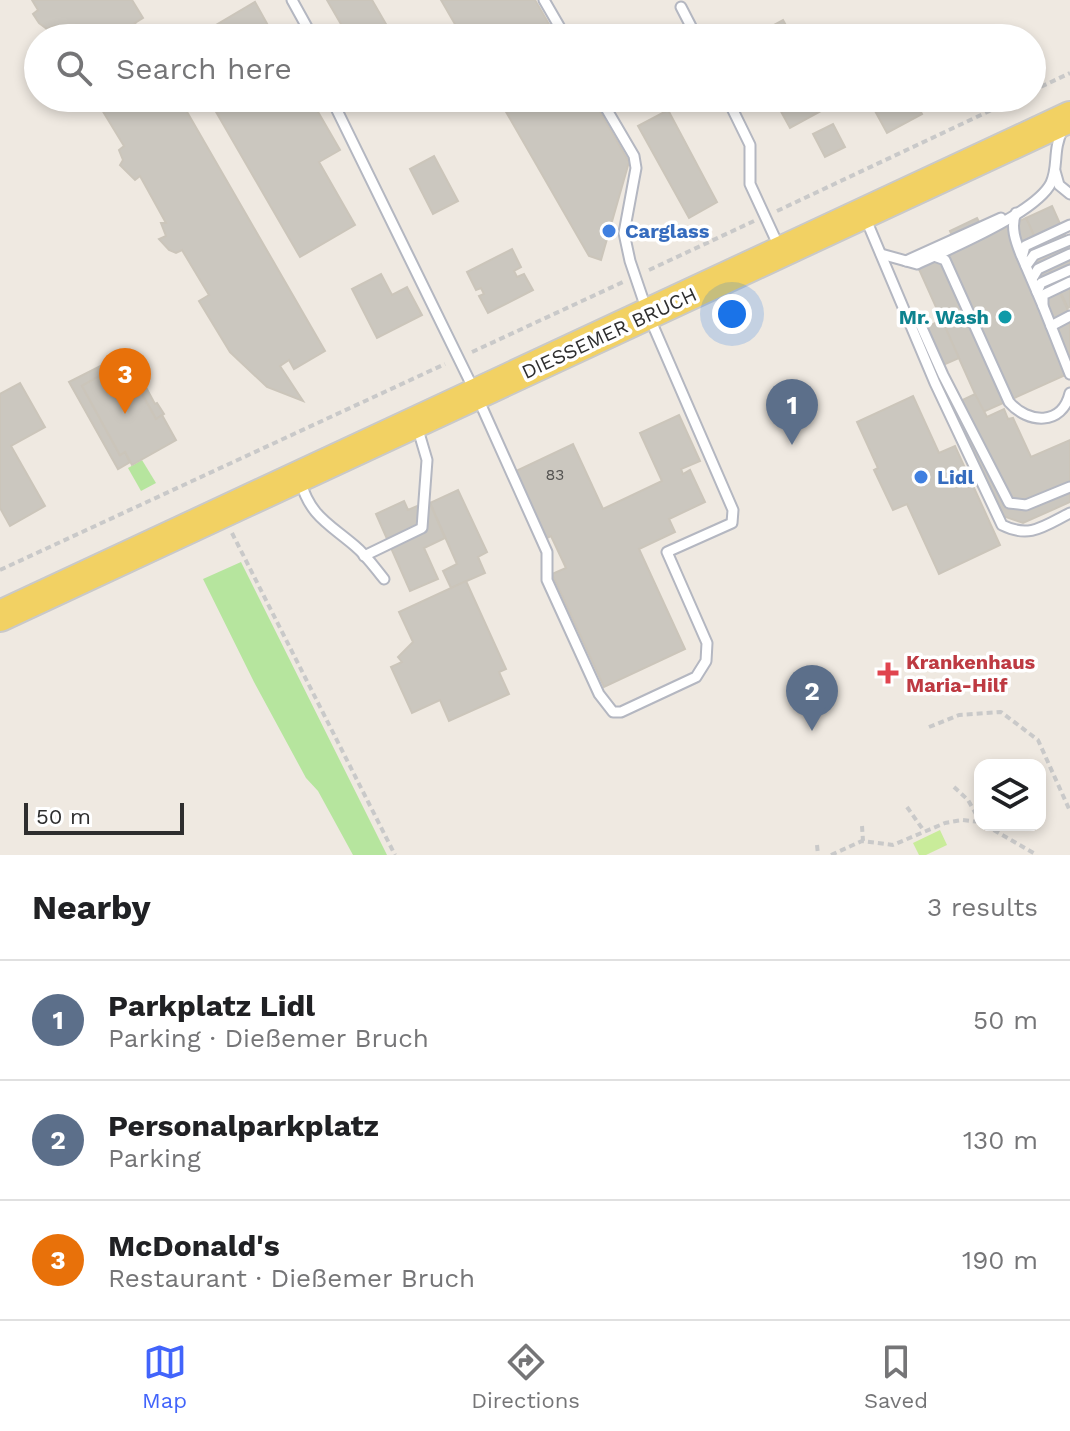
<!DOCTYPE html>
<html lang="en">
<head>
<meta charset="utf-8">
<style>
	:root { --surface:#fff; --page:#f2f2f2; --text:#202124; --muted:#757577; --line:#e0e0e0; --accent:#4264fb }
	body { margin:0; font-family:"Work Sans",sans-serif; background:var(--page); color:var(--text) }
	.controls { position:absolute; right:24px; bottom:24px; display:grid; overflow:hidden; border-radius:16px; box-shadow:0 4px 12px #0003 }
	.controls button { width:72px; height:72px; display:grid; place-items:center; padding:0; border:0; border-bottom:2px solid var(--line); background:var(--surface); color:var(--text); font:40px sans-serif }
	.scale { position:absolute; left:24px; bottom:20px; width:160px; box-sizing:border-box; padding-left:8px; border:4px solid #2e2e2e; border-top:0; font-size:22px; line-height:28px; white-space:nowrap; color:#2e2e2e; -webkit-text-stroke:6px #fff; paint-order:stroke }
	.you { position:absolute; left:732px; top:314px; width:28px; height:28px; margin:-20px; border:6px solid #fff; border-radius:50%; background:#1a73e8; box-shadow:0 0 0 12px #1a73e833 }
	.badge { display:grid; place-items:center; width:52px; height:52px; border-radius:50%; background:var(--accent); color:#fff; font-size:26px; font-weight:700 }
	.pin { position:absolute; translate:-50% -66px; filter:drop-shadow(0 2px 4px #0008) }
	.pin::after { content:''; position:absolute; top:42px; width:28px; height:24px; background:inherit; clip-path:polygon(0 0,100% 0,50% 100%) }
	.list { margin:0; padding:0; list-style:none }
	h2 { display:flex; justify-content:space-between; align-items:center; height:104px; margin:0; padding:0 32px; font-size:34px }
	h2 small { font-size:26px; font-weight:400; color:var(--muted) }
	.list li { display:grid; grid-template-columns:52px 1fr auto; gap:24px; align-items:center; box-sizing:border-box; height:120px; padding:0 32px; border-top:2px solid var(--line) }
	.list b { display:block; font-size:30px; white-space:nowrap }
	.list p { margin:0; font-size:26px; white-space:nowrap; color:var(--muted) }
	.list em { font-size:26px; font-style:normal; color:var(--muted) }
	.icon { flex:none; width:44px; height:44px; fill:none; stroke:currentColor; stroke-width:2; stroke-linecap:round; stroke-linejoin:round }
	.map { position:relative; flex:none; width:1070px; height:855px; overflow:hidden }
	.search { position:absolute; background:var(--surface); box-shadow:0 4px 12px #0003; left:24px; right:24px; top:24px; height:88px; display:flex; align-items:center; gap:20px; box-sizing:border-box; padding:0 28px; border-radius:44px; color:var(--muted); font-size:30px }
	.sheet { height:464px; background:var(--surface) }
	nav { display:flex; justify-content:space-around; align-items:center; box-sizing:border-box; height:112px; border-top:2px solid var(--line); background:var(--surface); font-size:22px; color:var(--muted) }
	nav a { display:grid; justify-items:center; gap:4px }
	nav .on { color:var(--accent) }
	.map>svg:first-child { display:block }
</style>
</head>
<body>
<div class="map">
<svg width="1070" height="855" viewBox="0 0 1070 855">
	<rect width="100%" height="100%" fill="#efe9e1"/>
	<g fill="#b6e59e">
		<polygon points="142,460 156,483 141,491 128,468"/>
		<polygon points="241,562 387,855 353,855 318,791 306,778 254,682 203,579"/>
	</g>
	<polygon fill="#c9ec9a" points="940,830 947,845 926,855 919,855 913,843"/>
	<g fill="#cbc7bf" stroke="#cbc5ba" stroke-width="2">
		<polygon points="32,0 132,0 143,18 135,23 144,38 61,38 54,26 47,29 39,23 33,14 38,10"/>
		<polygon points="327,0 372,0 394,38 349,38"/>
		<polygon points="441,0 535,0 557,38 463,38"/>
		<polygon points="255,2 275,38 194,38"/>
		<polygon points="783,20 793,38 750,38"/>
		<polygon points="84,98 179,98 325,351 294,369 289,360 280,366 303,401 267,387 230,352 199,301 209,295 182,250 176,253 169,250 159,239 166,236 161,223 166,223 140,176 135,180 120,165 123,160 119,150 124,146 96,100 91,103"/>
		<polygon points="208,98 310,98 340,150 319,162 355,225 300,257"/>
		<polygon points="498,98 592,98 629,162 601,260 589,256"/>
		<polygon points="787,98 826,98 830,106 790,128 777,104"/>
		<polygon points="868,98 914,98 922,114 887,133"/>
		<polygon points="668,110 717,202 689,218 638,126"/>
		<polygon points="833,124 845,147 825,157 813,134"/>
		<polygon points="434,156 458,201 433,214 410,169"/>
		<polygon points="1052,206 1070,246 1070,307 1068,308 1026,218"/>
		<polygon points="977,218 986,236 958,249 950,231"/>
		<polygon points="1026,218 1070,315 1070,373 983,412 918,267"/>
		<polygon points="512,249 521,267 514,271 517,277 524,274 533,290 488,313 479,296 484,294 481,288 476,290 467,272"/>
		<polygon points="381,274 392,295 407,287 422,315 377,338 352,289"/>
		<polygon points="942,320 959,358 934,369 917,331"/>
		<polygon points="124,354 129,356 155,404 157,403 164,414 156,419 124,362 82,386 120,455 125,452 130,462 118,469 69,382"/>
		<polygon points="124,362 156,419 162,415 176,440 132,465 125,452 120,455 82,386"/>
		<polygon points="20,383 45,427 11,446 45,506 10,526 0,508 0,394"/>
		<polygon points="975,394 987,417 1004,409 1008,419 1013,418 1031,457 1070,440 1070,502 1023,523 1003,516 952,405"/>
		<polygon points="913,396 939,453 955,446 1000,545 939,574 907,504 893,510 874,470 878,468 857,422"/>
		<polygon points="679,415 700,461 681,469 683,474 690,470 705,502 669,519 675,532 639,549 685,649 604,687 552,574 566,568 551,536 545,539 514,472 573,444 603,509 662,481 640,433"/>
		<polygon points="458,490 487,552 478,557 485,573 451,588 443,571 457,564 430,503"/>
		<polygon points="404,501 408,510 429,501 445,538 424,548 438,579 410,591 376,514"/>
		<polygon points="466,581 506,669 499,672 509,694 449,721 440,700 412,713 391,667 402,662 398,657 413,642 399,612"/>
	</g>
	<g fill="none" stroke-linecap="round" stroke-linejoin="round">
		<g stroke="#b4b7c1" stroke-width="13">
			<g id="lane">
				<polyline points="292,0 313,38"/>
				<polyline points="544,0 566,38"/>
				<polyline points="681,7 697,38"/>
				<polyline points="331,98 476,394 547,552 547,580 599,694 613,712 621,712 696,677 706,661 707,643 667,552 732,523 733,510 648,314 630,261 624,233 636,168 634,156 600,98"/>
				<polyline points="727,98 750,145 750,184 780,249"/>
				<polyline points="1055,171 1059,185 1070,194"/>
				<path d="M1016,213c-6,14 0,29 5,42"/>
				<path d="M865,217l70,166 67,142c28,14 42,1 68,-12"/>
				<path d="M881,254l36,10c32,-15 119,-51 134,-81 8,-18 1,-32 12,-54"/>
				<path d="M934,256l11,4 64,142c19,22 53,24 61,-9"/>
				<polyline points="906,261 1001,218"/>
				<polyline points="1026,266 1034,255 1070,240"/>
				<polyline points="1032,279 1038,269 1070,254"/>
				<polyline points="1037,292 1041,283 1070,270"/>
				<polyline points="1043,306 1022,257 1025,246 1070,225"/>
				<polyline points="1070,316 1051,326 1070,374"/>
				<polyline points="918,319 943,375 1009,503 1026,505 1070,487"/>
				<polyline points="1051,326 1043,306 1043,295 1070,282"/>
				<path d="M300,480c10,36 28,43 55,66 11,9 20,22 29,33"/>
				<polyline points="364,556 422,528 427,460 417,426"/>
			</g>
		</g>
		<g stroke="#c9c9c9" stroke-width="34">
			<polyline id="primary" points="0,616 1070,117"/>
		</g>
		<g stroke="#c9c9c9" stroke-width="4" stroke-dasharray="6 4" stroke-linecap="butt">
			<polyline points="1032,91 1070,73"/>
			<polyline points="777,211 1017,98"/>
			<polyline points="649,270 754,221"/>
			<polyline points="472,352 623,282"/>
			<polyline points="232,533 395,855"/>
			<polyline points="0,570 445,364"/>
			<polyline points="929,727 959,715 1001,712 1038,740 1070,811"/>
			<polyline points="954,787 968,800 980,821"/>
			<polyline points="907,807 924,831"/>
			<polyline points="985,825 1037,855"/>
			<polyline points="862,826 863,841"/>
			<polyline points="817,845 818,855"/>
			<polyline points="831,855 862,841 893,845 945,823 962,820 980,822"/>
		</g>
		<use href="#lane" stroke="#fff" stroke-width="9"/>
		<use href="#primary" stroke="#f2d163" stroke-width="30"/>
	</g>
	<g fill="#3f7fe0" stroke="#fff" stroke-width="3">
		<circle cx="609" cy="231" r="8"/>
		<circle cx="921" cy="477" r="8"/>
	</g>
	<circle fill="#0f9aa8" stroke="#fff" stroke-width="3" cx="1005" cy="317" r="8"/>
	<path fill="#e0444e" stroke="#fff" stroke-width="3" d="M884 661h8v8h8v8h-8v8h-8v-8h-8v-8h8z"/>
	<g text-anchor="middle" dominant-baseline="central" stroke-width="7" stroke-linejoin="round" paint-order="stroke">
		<g font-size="16" fill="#555452">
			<text x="555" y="474">83</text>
		</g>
		<g font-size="20" font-weight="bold" fill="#366cbe" stroke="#fff" text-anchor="start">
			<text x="625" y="231">Carglass</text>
			<text x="937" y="477">Lidl</text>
		</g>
		<g font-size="20" font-weight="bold" fill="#0d838f" stroke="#fff" text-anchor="end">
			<text x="989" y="317">Mr. Wash</text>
		</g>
		<g font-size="20" fill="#2e2e2e" stroke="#fff">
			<text transform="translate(609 333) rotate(-25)">DIESSEMER BRUCH</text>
		</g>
		<g font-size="20" font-weight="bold" fill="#be3a42" stroke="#fff" text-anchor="start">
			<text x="906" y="662">Krankenhaus<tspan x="906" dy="23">Maria-Hilf</tspan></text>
		</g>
	</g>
</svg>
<div class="controls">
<button><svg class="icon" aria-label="layers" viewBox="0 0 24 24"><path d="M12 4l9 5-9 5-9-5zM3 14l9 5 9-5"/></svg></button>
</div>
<div class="scale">50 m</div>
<div class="you"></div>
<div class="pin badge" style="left:792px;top:445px;background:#5c6f8a">1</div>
<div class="pin badge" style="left:812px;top:731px;background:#5c6f8a">2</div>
<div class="pin badge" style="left:125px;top:414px;background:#e8710a">3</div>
<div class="search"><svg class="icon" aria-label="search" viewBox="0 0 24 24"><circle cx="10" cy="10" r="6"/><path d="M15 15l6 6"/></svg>Search here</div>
</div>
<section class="sheet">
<h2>Nearby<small>3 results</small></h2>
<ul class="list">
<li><span class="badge" style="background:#5c6f8a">1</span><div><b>Parkplatz Lidl</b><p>Parking · Dießemer Bruch</p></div><em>50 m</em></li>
<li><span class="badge" style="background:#5c6f8a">2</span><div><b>Personalparkplatz</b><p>Parking</p></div><em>130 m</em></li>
<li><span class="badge" style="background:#e8710a">3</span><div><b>McDonald's</b><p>Restaurant · Dießemer Bruch</p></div><em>190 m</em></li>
</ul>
</section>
<nav>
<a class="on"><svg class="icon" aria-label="map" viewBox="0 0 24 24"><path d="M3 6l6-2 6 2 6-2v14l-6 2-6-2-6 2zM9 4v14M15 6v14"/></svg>Map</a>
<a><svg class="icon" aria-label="directions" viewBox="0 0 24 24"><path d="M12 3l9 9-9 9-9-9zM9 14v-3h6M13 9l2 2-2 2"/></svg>Directions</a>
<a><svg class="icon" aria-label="saved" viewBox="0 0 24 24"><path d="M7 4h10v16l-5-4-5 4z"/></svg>Saved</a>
</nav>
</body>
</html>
